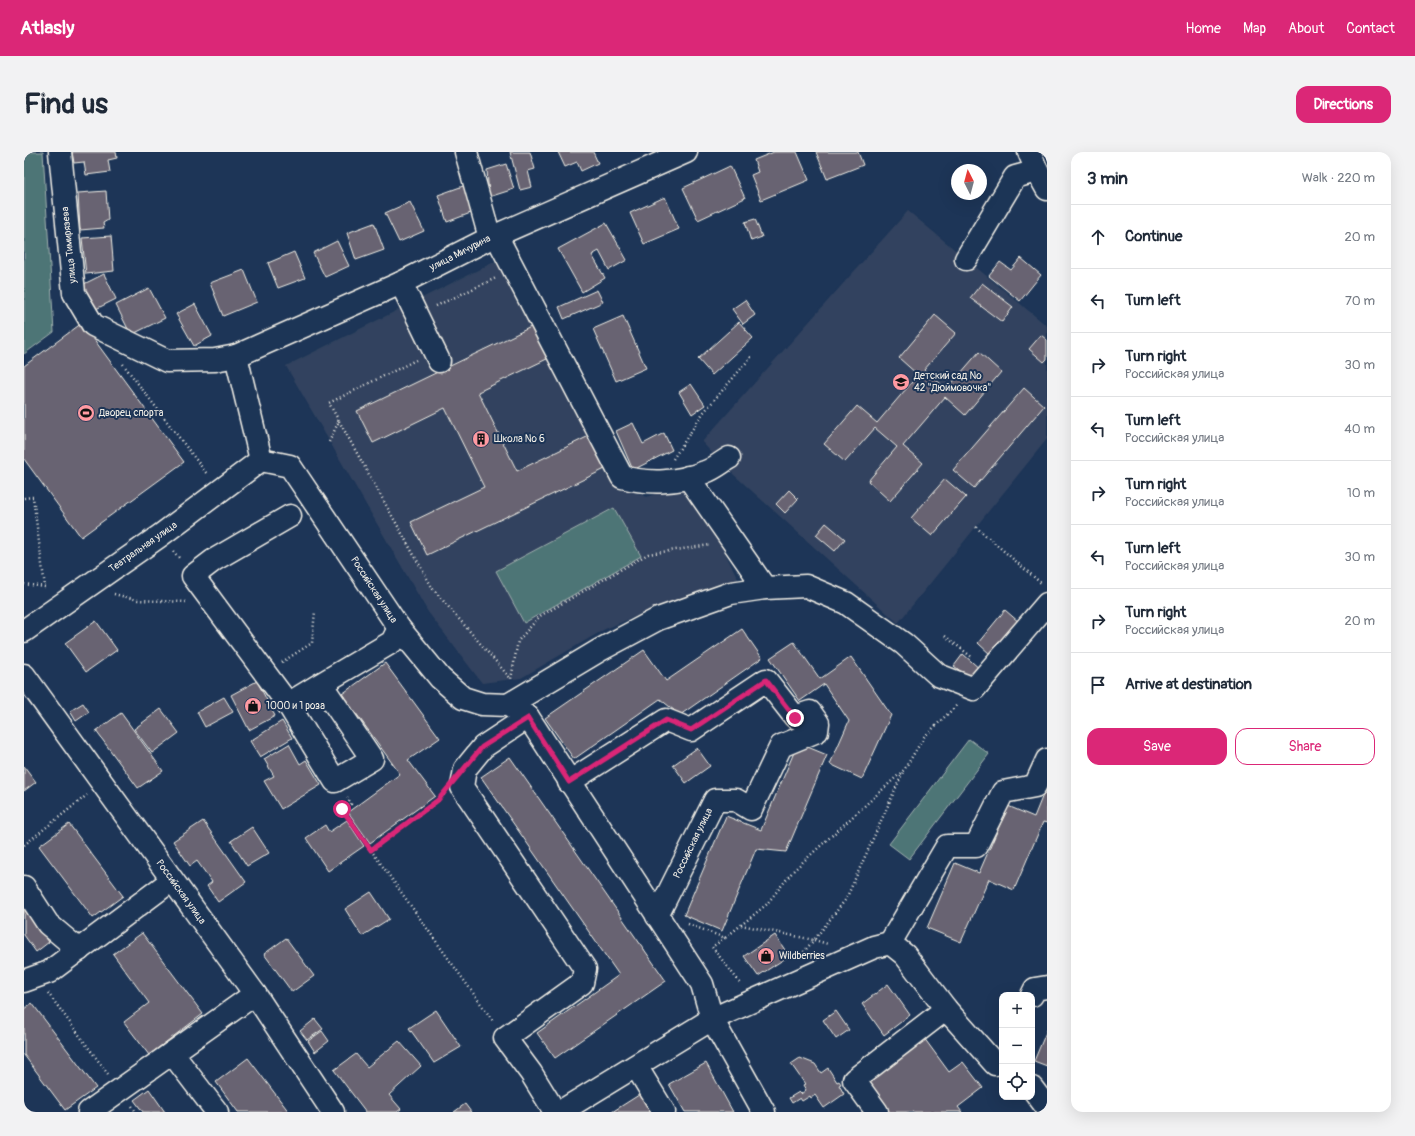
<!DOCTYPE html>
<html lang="en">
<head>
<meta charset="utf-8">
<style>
	:root { --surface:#fff; --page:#f2f2f3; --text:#1f2937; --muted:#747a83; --line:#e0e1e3; --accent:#db2777 }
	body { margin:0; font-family:Pangolin,sans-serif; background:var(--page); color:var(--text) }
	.controls { position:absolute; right:12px; bottom:12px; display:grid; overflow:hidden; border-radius:8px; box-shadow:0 4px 16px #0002 }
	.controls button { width:36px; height:36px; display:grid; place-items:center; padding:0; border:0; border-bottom:1px solid var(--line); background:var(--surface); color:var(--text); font:20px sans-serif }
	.compass { position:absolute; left:927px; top:12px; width:36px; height:36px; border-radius:50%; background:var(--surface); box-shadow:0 4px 16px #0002; rotate:354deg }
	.stop { position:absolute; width:12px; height:12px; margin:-9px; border:3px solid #db2777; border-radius:50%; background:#fff }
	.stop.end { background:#db2777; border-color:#fff; box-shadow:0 1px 4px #0008 }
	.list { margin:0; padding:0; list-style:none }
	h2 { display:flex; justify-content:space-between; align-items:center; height:52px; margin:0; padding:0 16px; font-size:17px }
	h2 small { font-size:13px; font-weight:400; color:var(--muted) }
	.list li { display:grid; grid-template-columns:26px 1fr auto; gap:12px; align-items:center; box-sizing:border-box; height:64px; padding:0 16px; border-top:1px solid var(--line) }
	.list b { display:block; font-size:15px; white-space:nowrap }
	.list p { margin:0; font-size:13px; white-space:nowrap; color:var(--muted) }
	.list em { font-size:13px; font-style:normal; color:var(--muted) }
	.actions { display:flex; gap:8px; padding:12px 16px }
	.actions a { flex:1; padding:9px 0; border:1px solid var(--accent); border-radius:12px; text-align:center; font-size:14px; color:var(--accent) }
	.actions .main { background:var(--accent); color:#fff }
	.icon { flex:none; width:22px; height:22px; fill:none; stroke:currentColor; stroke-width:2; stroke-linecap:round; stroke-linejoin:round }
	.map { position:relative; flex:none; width:1023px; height:960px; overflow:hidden; border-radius:12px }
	header { display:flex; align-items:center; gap:24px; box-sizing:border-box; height:56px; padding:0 20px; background:var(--accent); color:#fff }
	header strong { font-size:19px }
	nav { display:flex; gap:22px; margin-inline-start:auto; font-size:14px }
	.intro { display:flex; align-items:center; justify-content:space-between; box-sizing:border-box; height:96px; padding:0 24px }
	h1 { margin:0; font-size:28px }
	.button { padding:10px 18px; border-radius:12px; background:var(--accent); color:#fff; font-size:14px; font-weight:700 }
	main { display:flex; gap:24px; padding:0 24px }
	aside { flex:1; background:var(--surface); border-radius:12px; box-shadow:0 4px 16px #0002 }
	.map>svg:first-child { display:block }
</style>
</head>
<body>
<header>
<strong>Atlasly</strong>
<nav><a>Home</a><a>Map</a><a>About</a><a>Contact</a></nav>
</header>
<div class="intro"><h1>Find us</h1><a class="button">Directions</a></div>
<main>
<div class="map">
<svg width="1023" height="960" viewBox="0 0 1023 960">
	<rect width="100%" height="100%" fill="#1d3557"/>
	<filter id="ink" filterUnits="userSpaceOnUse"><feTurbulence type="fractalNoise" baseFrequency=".025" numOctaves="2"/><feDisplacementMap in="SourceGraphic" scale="8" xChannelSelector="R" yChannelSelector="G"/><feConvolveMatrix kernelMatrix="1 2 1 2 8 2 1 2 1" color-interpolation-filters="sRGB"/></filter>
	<g filter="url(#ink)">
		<g fill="#33435f">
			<polygon points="884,59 1023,174 1023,287 874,471 697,311 678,290"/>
			<polygon points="478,106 595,334 623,345 656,332 676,351 716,431 642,452 581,477 497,526 458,531 404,460 262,214"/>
		</g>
		<g fill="#4e7476" stroke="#a1b2af">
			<polygon points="0,0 19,0 30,180 0,202"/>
			<polygon points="590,356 617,404 500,471 472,419"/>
			<polygon points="945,587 965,602 885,707 865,692"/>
		</g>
		<g fill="#676472" stroke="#f4f1e8">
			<polygon points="48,0 92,0 93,6 84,8 86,20 62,23 60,10 50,11"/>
			<polygon points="486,0 506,0 511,17 504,19 508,35 496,38"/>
			<polygon points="534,0 569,0 574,11 557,19 553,10 541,15"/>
			<polygon points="750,0 773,0 785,28 737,48 727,23 734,20 730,8"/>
			<polygon points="792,0 834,0 839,13 803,27"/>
			<polygon points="482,12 490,37 465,45 463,18"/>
			<polygon points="706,14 721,46 674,68 659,36"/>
			<polygon points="442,33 452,59 423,70 414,43"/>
			<polygon points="82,39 84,68 79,71 80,76 56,78 54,41"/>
			<polygon points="641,45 655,77 620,92 606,61"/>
			<polygon points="386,50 400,79 375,90 361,61"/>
			<polygon points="731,67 738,85 727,89 721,70"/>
			<polygon points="350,71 360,98 332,108 323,81"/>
			<polygon points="582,71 603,108 585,118 575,99 568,103 581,126 558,140 534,97"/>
			<polygon points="87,84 90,119 62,122 58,86"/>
			<polygon points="313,89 325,114 301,125 289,101"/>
			<polygon points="270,100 281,126 254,136 244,111"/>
			<polygon points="997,106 1017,123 996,149 965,124 976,110 987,118"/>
			<polygon points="220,118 233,150 199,164 186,131"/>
			<polygon points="80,122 92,147 68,159 56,134"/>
			<polygon points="958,131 989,155 978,170 946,146"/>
			<polygon points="125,136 141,166 107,183 92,153"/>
			<polygon points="573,138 579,150 540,167 535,155"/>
			<polygon points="721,148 731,163 719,172 708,157"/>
			<polygon points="171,152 188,184 170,194 152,162"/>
			<polygon points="911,163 932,181 900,218 923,237 955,200 977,220 941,263 921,245 879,294 899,311 866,349 844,329 873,295 851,276 821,310 800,292 833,254 853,271 894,223 875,206"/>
			<polygon points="599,164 622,216 592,229 569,177"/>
			<polygon points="715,170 729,186 688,223 674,207"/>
			<polygon points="58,171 160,310 57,385 0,307 0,214"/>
			<polygon points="511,173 527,205 454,240 493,319 565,284 581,317 403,403 387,370 460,335 421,256 349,291 333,259"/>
			<polygon points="1017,183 1023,188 1023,207 1020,210 1005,197"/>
			<polygon points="667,232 681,253 668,262 655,240"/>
			<polygon points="1000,236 1020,254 950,336 929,318"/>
			<polygon points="609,271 619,292 640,281 648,298 609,318 592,279"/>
			<polygon points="921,327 942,345 908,384 887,366"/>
			<polygon points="765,338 774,347 761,361 752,352"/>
			<polygon points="802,371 821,387 811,399 792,383"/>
			<polygon points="981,458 996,471 968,504 954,491"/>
			<polygon points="72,469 93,498 62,520 41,491"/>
			<polygon points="718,477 738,506 656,563 636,547 550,607 521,566 620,498 642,529"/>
			<polygon points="770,490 796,527 827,505 867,563 838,627 806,612 825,569 800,532 776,549 746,506"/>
			<polygon points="939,502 957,518 949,529 930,514"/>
			<polygon points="361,511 416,586 384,608 411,644 346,691 324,660 376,622 318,542"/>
			<polygon points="233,529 251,564 225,578 207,543"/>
			<polygon points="200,545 209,560 181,575 173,560"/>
			<polygon points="59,551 65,560 52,569 46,559"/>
			<polygon points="137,557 155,581 128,601 110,577"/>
			<polygon points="97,561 139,619 114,636 72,579"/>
			<polygon points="258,569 268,586 236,605 226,589"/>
			<polygon points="774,591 803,603 762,700 732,697 698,779 660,763 702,664 737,678"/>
			<polygon points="265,592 276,612 282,608 297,633 257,657 240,629 250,624 240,607"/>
			<polygon points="673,596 686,614 662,631 649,613"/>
			<polygon points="486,605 642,829 531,906 513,881 595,823 457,625"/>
			<polygon points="0,614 12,630 0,639"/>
			<polygon points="1023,633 1023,671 1019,670 990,738 965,727 937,790 903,776 931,711 955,721 984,654 1010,665"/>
			<polygon points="323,668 340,694 304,719 282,686 301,673 305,680"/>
			<polygon points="179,669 222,730 194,750 183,734 188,730 173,709 166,714 149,689"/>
			<polygon points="45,672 99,744 69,766 15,694"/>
			<polygon points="228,675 245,701 223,714 207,689"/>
			<polygon points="347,740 365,767 338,784 321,757"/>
			<polygon points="0,755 25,790 12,800 0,783"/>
			<polygon points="118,781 179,862 125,903 100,870 125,851 89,802"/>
			<polygon points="751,783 765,804 734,824 720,804"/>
			<polygon points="262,786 290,824 268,840 240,802"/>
			<polygon points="864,832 886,863 860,883 838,852"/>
			<polygon points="8,851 72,936 41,958 0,903 0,857"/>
			<polygon points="412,858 437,895 410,911 385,876"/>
			<polygon points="812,859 825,878 812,887 799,868"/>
			<polygon points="291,867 299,877 283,888 276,879"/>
			<polygon points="1023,878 1023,914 1010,909"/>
			<polygon points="298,879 305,889 291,900 284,889"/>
			<polygon points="900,886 925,920 939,910 959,936 934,955 938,960 865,960 842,929"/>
			<polygon points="375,889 397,914 365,943 377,957 373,960 342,960 310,918 332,902 343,915"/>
			<polygon points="224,906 265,960 214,960 192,930"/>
			<polygon points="776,906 791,912 797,921 804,916 813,930 815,929 817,932 815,933 820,942 800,956 791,943 787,946 786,944 778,949 776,946 768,951 765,946 775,940 777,942 782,938 779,933 781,932 767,912"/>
			<polygon points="682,911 709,960 661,960 645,932"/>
			<polygon points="125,937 141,960 119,960 110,948"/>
			<polygon points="618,941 629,960 588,960"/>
			<polygon points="441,952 447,960 430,960"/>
		</g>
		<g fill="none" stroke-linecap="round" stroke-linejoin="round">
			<g stroke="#f4f1e8" stroke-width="25">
				<g id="minor">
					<polyline points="36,0 50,141 69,173 143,209 191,208 212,204 377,131 466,86 662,0"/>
					<polyline points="442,0 466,86"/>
					<polyline points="1005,0 1013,19 1023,37"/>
					<path d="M472,83l126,242c27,7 57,6 83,-5 9,-3 17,-10 24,-14"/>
					<polyline points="942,107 991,25 1013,19"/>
					<polyline points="377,131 415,209"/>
					<polyline points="212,204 237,308 266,314 375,476 416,526 439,546 458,552 484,553 504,565 678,832 688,867 740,960"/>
					<polyline points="664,325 741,436"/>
					<polyline points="0,479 137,383 237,308"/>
					<polyline points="0,523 231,842 309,960"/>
					<polyline points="297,532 264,552 311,629 348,607 297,532 368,490 375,476"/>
					<polyline points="264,552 169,424 190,408 266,364"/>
					<polyline points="484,553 576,498 634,467 707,441 741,436 782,434 822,451 880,492 914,523 950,537 1023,452"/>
					<polyline points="504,565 459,595 441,617 438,635 561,817 558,831 481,886 507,921 531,960"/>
					<polyline points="545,630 642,568 667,578 742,528 771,565 786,560 794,571 793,579 757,594 727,657 712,648 691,648 633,764"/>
					<polyline points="0,735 24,772 55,798"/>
					<polyline points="866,791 923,694 952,694 979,640 1011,634 1023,608"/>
					<polyline points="0,829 25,820 148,728"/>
					<polyline points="1008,843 1011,837 1023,835"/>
					<polyline points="148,901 193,960"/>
					<polyline points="612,914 640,960"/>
					<polyline points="1008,936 1023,956"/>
					<polyline points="65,960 231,842"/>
					<polyline points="536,960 688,867 850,795 866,791 881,803 922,857 971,912 978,911"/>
					<polyline points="853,960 830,928 922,857"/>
				</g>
			</g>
			<g stroke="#f4f1e8" stroke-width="2.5" stroke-dasharray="1 3" stroke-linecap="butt">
				<polyline points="412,154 472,126"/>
				<polyline points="99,212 183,322"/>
				<polyline points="315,269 409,437 487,527 494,489 516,464 624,402 686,393"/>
				<polyline points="305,290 315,269 305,251 392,208"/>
				<polyline points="649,307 679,261 728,204"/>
				<polyline points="0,346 9,345 21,435 0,432"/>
				<polyline points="952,375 1018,432"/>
				<polyline points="149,399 156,407"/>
				<polyline points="90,442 114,448 162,450"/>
				<polyline points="921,484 949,506"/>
				<polyline points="258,510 288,491 291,459"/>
				<polyline points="420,642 414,648 347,698 469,869"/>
				<polyline points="323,645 327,652 319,657 347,698"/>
				<polyline points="0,693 63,643"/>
				<polyline points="664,772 701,786 742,753 770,718 880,618 900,585 934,552"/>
				<polyline points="717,773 790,788 822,747 879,620"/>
				<polyline points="701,786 688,795 717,832"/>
				<polyline points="777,803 790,788 804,792"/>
				<polyline points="24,841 84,922"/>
				<polyline points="108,954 112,960"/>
			</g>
			<use href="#minor" stroke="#1d3557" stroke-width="22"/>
		</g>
	</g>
	<g fill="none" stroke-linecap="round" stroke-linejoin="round" filter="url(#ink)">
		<polyline stroke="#db2777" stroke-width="5" points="318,657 347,698 414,648 458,595 504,566 545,630 642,568 667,578 742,528 771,566"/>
	</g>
	<defs>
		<g id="school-disc" transform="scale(0.9)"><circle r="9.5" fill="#ff9aa2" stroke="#1d3557"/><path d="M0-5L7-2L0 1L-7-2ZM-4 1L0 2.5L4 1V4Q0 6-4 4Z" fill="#111"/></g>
		<g id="stadium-disc" transform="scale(0.9)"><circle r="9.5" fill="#ff9aa2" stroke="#1d3557"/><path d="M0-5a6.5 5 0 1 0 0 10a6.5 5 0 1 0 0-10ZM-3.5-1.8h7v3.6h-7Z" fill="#111"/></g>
		<g id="building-disc" transform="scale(0.9)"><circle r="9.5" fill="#ff9aa2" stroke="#1d3557"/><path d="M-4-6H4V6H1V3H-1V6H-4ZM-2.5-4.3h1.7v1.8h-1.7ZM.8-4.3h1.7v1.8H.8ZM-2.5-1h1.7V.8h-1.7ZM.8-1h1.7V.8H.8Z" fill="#111"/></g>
		<g id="shop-disc" transform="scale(0.9)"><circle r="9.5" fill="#ff9aa2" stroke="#1d3557"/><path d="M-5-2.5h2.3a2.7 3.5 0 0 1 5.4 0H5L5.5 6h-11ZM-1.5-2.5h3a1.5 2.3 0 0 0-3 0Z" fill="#111"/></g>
	</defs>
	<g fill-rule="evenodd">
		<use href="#school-disc" x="877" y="230"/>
		<use href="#stadium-disc" x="62" y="261"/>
		<use href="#building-disc" x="457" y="287"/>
		<use href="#shop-disc" x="229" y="554"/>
		<use href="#shop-disc" x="742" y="804"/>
	</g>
	<g text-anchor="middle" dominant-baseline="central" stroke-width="4" stroke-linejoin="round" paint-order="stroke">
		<g font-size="10" fill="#f4f1e8" stroke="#1d3557">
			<text transform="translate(45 93) rotate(-96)">улица Тимирязева</text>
			<text transform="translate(436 101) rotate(-27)">улица Мичурина</text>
			<text transform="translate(119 395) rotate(-35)">Театральная улица</text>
			<text transform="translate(350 438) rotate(57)">Российская улица</text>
			<text transform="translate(669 691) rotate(-64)">Российская улица</text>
			<text transform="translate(157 740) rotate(54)">Российская улица</text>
		</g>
		<g font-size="10" fill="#f4f1e8" stroke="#1d3557" text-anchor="start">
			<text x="890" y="224">Детский сад №<tspan x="890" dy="12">42 "Дюймовочка"</tspan></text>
			<text x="75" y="261">Дворец спорта</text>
			<text x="470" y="287">Школа № 6</text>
			<text x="242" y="554">1000 и 1 роза</text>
			<text x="755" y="804">Wildberries</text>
		</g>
	</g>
</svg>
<div class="controls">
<button>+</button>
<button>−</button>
<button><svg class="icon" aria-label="locate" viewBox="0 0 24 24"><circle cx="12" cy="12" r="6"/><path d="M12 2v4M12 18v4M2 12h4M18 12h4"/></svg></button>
</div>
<svg class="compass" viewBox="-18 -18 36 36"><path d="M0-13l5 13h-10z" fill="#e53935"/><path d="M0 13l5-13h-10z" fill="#747a83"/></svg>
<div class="stop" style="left:318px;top:657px"></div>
<div class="stop end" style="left:771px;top:566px"></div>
</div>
<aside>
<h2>3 min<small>Walk · 220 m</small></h2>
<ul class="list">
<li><svg class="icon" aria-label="ahead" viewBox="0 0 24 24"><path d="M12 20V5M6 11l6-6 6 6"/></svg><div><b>Continue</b></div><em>20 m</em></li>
<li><svg class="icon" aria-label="left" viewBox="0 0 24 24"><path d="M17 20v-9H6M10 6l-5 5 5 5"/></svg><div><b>Turn left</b></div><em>70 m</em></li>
<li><svg class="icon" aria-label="right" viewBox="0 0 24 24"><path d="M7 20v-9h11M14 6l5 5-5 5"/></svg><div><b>Turn right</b><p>Российская улица</p></div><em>30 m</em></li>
<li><svg class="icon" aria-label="left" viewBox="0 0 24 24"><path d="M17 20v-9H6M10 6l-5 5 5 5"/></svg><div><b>Turn left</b><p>Российская улица</p></div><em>40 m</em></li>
<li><svg class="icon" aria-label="right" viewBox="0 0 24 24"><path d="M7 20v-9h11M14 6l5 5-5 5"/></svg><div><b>Turn right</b><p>Российская улица</p></div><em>10 m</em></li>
<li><svg class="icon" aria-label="left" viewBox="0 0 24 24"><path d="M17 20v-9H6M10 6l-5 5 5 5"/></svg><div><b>Turn left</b><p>Российская улица</p></div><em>30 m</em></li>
<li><svg class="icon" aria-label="right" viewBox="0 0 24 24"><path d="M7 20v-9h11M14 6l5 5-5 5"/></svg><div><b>Turn right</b><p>Российская улица</p></div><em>20 m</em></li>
<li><svg class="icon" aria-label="arrive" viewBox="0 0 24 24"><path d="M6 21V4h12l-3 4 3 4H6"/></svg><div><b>Arrive at destination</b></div></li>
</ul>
<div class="actions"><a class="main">Save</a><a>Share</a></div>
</aside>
</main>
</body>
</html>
